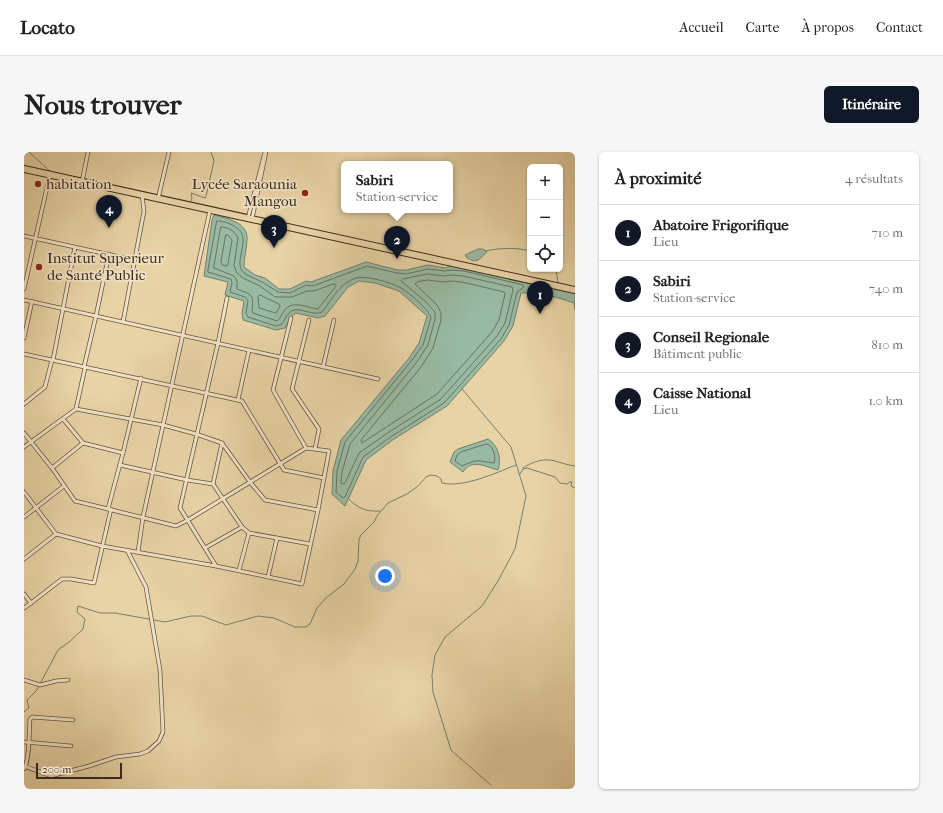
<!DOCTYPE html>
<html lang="fr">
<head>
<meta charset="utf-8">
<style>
	:root { --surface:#fff; --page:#f6f6f6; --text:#202124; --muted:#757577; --line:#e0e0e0; --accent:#111827 }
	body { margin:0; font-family:"IM FELL French Canon",serif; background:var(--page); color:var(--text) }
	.controls { position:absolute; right:12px; top:12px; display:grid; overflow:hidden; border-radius:6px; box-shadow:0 1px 3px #0004 }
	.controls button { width:36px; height:36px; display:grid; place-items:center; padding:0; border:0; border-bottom:1px solid var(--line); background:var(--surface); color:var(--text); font:20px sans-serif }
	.scale { position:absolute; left:12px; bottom:10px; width:86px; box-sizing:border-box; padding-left:4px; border:2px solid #3c2b1d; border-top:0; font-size:11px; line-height:14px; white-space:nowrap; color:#3c2b1d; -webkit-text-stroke:3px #f0e2c5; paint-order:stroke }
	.you { position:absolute; left:361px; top:424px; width:14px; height:14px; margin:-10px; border:3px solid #fff; border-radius:50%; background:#1a73e8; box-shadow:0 0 0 6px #1a73e833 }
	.badge { display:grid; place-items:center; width:26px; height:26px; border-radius:50%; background:var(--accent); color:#fff; font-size:13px; font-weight:700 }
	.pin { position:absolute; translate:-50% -33px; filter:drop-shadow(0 1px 2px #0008) }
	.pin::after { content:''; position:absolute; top:21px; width:14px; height:12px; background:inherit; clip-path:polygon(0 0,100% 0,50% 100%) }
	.popup { position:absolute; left:317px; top:9px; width:112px; height:52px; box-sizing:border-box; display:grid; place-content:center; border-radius:6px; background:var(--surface); filter:drop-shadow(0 1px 3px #0005); font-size:13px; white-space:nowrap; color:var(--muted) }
	.popup b { font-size:15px; color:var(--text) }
	.popup::after { content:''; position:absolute; left:50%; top:100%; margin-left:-8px; border:8px solid transparent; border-top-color:var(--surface) }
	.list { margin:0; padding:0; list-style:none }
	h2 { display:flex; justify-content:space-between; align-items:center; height:52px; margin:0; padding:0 16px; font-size:17px }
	h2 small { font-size:13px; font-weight:400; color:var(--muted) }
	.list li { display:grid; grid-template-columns:26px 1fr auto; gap:12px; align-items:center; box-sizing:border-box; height:56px; padding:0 16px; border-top:1px solid var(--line) }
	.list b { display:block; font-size:15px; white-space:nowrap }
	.list p { margin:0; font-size:13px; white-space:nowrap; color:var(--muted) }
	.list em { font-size:13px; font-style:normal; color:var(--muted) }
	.icon { flex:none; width:22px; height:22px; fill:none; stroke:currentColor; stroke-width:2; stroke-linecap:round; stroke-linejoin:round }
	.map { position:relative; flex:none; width:551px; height:637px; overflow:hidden; border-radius:6px }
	header { display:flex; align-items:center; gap:24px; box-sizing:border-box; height:56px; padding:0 20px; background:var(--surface); border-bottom:1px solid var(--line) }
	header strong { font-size:19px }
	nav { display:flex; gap:22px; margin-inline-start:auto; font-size:14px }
	.intro { display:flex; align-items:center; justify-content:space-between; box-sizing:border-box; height:96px; padding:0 24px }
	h1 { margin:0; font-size:28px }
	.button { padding:10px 18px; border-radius:6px; background:var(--accent); color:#fff; font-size:14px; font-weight:700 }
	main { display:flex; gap:24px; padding:0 24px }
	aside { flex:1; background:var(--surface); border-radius:6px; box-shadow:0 1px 3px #0004 }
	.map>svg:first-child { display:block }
</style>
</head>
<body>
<header>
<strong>Locato</strong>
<nav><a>Accueil</a><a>Carte</a><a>À propos</a><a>Contact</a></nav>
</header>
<div class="intro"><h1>Nous trouver</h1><a class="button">Itinéraire</a></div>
<main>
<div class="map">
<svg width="551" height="637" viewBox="0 0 551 637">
	<rect width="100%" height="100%" fill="#e8d3a6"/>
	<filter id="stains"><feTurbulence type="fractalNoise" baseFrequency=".005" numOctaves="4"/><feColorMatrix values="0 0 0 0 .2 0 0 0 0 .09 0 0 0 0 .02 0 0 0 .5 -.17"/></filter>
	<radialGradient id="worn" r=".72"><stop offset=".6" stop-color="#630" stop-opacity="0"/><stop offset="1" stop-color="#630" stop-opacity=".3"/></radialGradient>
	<g fill="#98b9a2" stroke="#73806d">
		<path d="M190,63c12,3 34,7 33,24 0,9 -3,18 -3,28l11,8 10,3 14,11h11l16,-8 5,1 55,-20 32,8h8l22,-5 17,3 6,-2 13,1 111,25v18l-1,-7c-17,-6 -35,-11 -53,-10l-8,33 -9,15 -57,65 -53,33 -28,21 -21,46 -13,-12 1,-23 8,-31 68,-82 10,-15 8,-27 -28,-25 -24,-8 -16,-2 -11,6 -23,29 -7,2 -22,-5 -4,3 -7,12 -9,2 -33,-10 -1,-7 2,-12 -19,-6 3,-13 -24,-6 8,-56z"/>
		<path d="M454,97h5l4,3c-8,7 -10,13 -21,5l-1,-2z"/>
		<path d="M464,287c10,6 14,20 10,31 -12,-3 -26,-12 -35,2l-13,-10 4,-10 4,-3z"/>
	</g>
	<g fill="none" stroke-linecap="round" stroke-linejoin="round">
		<g stroke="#6a7260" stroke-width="1">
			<path d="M193,69c8,0 14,3 20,7 14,11 -1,28 4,41l4,5 17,8 16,10 12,1 16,-8 7,1 54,-20 30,7 9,1 22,-5 16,2 8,-1 12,1 51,12 8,2 1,2 -7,5 -8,33 -8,14 -57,64 -52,33 -29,21 -18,40 -2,1 -7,-6 1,-21 8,-29 67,-82 11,-15 8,-27c-1,-8 -23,-26 -30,-30 -8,-5 -36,-13 -45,-10 -16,5 -24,21 -34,34 -10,5 -25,-8 -33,1 -3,3 -5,8 -7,11l-6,2 -28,-9 -2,-4 2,-13 -3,-3 -15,-5 2,-9 -1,-4 -23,-7z"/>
			<path d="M197,75c7,0 14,4 17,11l-4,28 3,7 6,5 17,8 15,11h17l15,-6h7l19,-7h2l1,2 -18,23c-11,-1 -26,-10 -34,2 -3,3 -3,8 -7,10l-24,-8 -1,-1c2,-18 0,-17 -15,-23v-8l-3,-5 -20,-8z"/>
			<polygon points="202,83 204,83 208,88 204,112 203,114 198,113 197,111"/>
			<polygon points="404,122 420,124 428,123 439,124 488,135 489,138 481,171 473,184 417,247 365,280 335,301 321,331 319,332 317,331 318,320 326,292 392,211 404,193 411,167 411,160 401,149 377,129 379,127"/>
			<polygon points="404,128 419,130 428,129 438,130 480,140 481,142 475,168 468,180 413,242 338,291 337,288 397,215 409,196 417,168 417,161 413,153 391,132 393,130"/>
			<polygon points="236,143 255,152 256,154 252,161 235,156 234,145"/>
			<path d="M463,292c7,2 9,13 7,19 -18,-2 -14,-5 -32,3l-7,-5 2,-6 4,-3z"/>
		</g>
		<g stroke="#73806d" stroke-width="1">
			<polyline points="5,0 27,20"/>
			<polyline points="166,51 168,46 167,41 181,46 182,44 190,9 187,0"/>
			<path d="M461,99c15,-3 31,-4 45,0"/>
			<polyline points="532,117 534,131"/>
			<polyline points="438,237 487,295 502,344 491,397 474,429 458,454 421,485 411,503 408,523 409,540 427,598 467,633"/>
			<path d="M499,316c4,-3 7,-4 12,-6 16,-6 24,2 40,4"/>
			<polyline points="496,322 499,317 503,316 531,325 536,331 543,332 546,330 548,330 547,334 551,336"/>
			<path d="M324,346c9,10 18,14 32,13"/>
			<path d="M16,532l18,-34 11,-8 14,-13 2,-10 -8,-7 1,-6 22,7h15l50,9 26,-6h11l24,9 32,-9 16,2 21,9h11l4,-3 7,-16 9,-10 18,-14 11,-15 3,-8 1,-22 2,-4 13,-13 3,-6 11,-13 19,-9 11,-8 8,-9 5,-2 6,1 4,3 1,4c22,5 53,-10 74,-18"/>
			<polyline points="0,560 5,556 3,548 12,539 15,534"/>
		</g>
		<g stroke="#67553f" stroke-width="4.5">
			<g id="street">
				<polyline points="58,30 64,0"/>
				<polyline points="134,47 145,0"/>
				<polyline points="224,66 241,0"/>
				<polyline points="228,67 242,0"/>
				<polyline points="0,84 110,108"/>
				<polyline points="0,137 26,22"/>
				<polyline points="0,148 354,227"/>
				<polyline points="267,166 249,238 282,296"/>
				<polyline points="285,168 268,237 295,277 291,297"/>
				<polyline points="99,170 120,59 118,43"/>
				<polyline points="0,186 8,149"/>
				<polyline points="0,202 218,249 260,318 300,326"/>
				<polyline points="29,208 51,95"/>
				<polyline points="60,215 72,164 85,102"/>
				<polyline points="299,215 310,168"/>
				<polyline points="117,226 99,301 84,357 152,374 164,368 282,296 305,299 294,358"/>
				<polyline points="214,248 225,198"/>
				<polyline points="0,252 21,235 28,208"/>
				<polyline points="52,257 139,273 172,282 198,291 226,330 241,348 294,358 278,432 192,414"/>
				<polyline points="39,267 59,291"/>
				<polyline points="0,281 28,316 51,349 84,357"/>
				<polyline points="0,295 52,257 61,216"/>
				<polyline points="96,313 163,328 189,332 218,375 225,381 286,392"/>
				<polyline points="28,316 59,291 99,301"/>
				<polyline points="189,332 198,291"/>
				<polyline points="0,340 32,382 78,394 192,414 156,356 194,191 203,146"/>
				<polyline points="0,365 40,334"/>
				<polyline points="181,396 218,375"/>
				<polyline points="114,400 119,365 186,58"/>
				<polyline points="0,407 32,382"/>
				<polyline points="215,418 225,381"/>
				<polyline points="244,425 253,386"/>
				<polyline points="0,442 7,451 0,456"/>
				<polyline points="7,451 38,427 47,427 70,431 87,357"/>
				<polyline points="0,528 16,533 32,529 44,528"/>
				<polyline points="0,590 47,594"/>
				<polyline points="0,614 27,624 65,614 92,605 116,602 124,599 135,589 139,580 136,518 122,435 103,398"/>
				<path d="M0,617c6,-9 5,-38 6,-50l2,-2 41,3"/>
			</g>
		</g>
		<g stroke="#3c2b1d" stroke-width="8">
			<polyline id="highway" points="0,17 551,138"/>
		</g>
		<use href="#street" stroke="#f0e2c5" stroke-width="3"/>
		<use href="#highway" stroke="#e8d3a6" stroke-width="6"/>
	</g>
	<g fill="#8f2418" stroke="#f0e2c5" stroke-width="1.5">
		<circle cx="14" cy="32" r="4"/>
		<circle cx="281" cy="41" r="4"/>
		<circle cx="15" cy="115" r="4"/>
	</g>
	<g text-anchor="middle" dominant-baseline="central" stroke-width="3.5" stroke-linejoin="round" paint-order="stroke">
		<g font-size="15" fill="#3c2b1d" stroke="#f0e2c5" text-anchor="start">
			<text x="22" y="32">habitation</text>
			<text x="273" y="32" text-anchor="end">Lycée Saraounia<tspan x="273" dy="17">Mangou</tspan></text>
			<text x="23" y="106">Institut Superieur<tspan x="23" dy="17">de Santé Public</tspan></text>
		</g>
	</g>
	<rect width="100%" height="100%" filter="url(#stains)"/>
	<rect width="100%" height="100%" fill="url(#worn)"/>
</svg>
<div class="controls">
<button>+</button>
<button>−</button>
<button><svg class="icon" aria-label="locate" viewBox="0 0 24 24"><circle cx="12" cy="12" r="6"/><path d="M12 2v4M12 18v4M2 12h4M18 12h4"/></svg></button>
</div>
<div class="scale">200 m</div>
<div class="you"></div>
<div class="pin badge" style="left:516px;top:162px">1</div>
<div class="pin badge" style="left:373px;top:107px">2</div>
<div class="popup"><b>Sabiri</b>Station-service</div>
<div class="pin badge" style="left:250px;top:96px">3</div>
<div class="pin badge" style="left:85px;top:76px">4</div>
</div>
<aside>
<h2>À proximité<small>4 résultats</small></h2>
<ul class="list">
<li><span class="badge">1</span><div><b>Abatoire Frigorifique</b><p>Lieu</p></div><em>710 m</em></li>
<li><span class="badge">2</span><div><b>Sabiri</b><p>Station-service</p></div><em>740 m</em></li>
<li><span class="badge">3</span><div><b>Conseil Regionale</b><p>Bâtiment public</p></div><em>810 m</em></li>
<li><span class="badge">4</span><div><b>Caisse National</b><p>Lieu</p></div><em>1.0 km</em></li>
</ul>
</aside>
</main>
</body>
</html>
